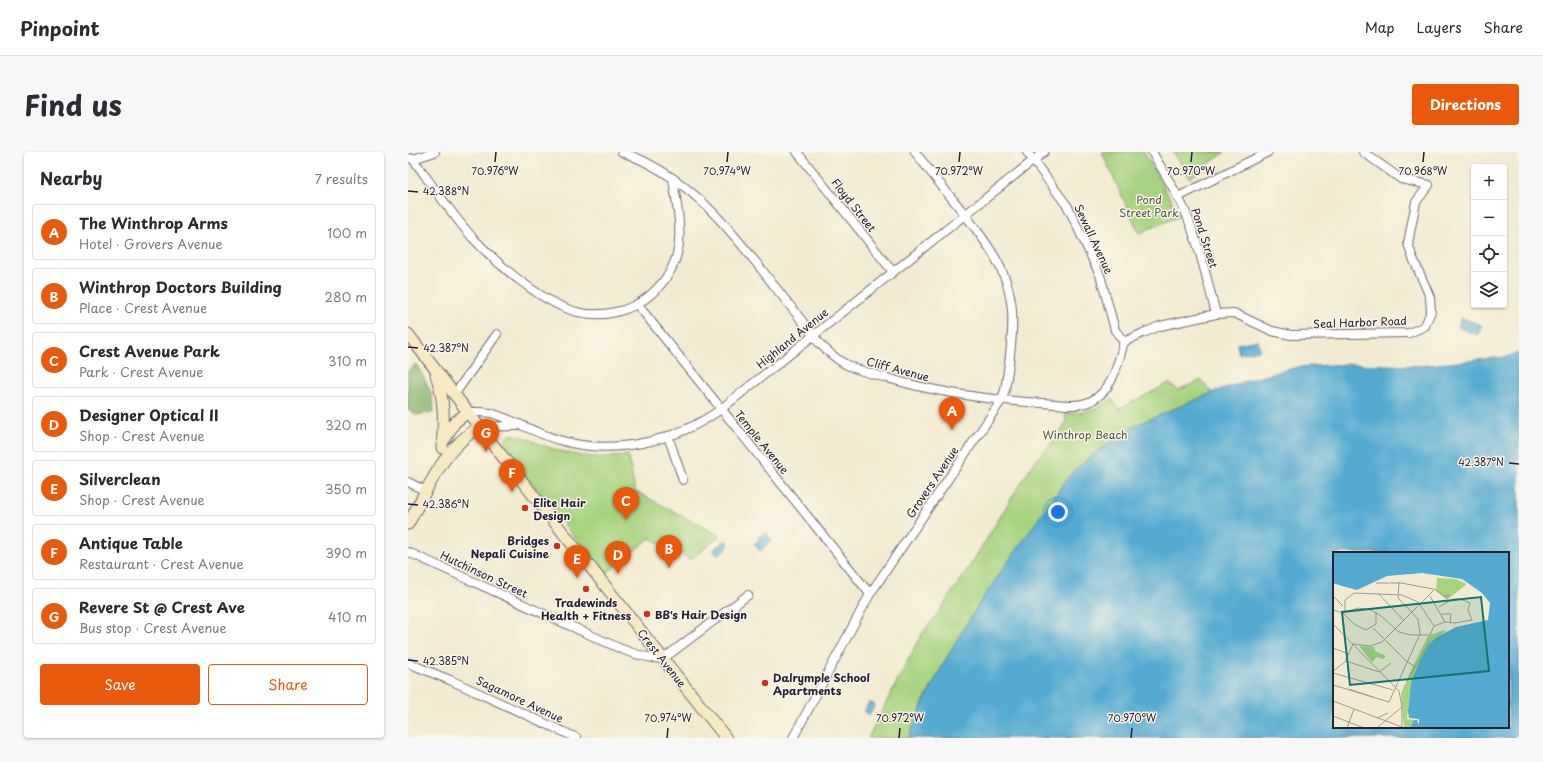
<!DOCTYPE html>
<html lang="en">
<head>
<meta charset="utf-8">
<style>
	:root { --surface:#fff; --page:#f7f7f7; --text:#2b2b33; --muted:#7c7c81; --line:#e1e1e2; --accent:#ea580c }
	body { margin:0; font-family:"Playpen Sans",sans-serif; background:var(--page); color:var(--text) }
	.controls { position:absolute; right:12px; top:12px; display:grid; overflow:hidden; border-radius:4px; box-shadow:0 1px 3px #0004 }
	.controls button { width:36px; height:36px; display:grid; place-items:center; padding:0; border:0; border-bottom:1px solid var(--line); background:var(--surface); color:var(--text); font:20px sans-serif }
	.you { position:absolute; left:650px; top:360px; width:14px; height:14px; margin:-10px; border:3px solid #fff; border-radius:50%; background:#1a73e8; box-shadow:0 0 0 6px #1a73e833 }
	.badge { display:grid; place-items:center; width:26px; height:26px; border-radius:50%; background:var(--accent); color:#fff; font-size:13px; font-weight:700 }
	.pin { position:absolute; translate:-50% -33px; filter:drop-shadow(0 1px 2px #0008) }
	.pin::after { content:''; position:absolute; top:21px; width:14px; height:12px; background:inherit; clip-path:polygon(0 0,100% 0,50% 100%) }
	.list { margin:0; padding:0; list-style:none }
	h2 { display:flex; justify-content:space-between; align-items:center; height:52px; margin:0; padding:0 16px; font-size:17px }
	h2 small { font-size:13px; font-weight:400; color:var(--muted) }
	.list li { display:grid; grid-template-columns:26px 1fr auto; gap:12px; align-items:center; box-sizing:border-box; height:56px; margin:0 8px 8px; padding:0 8px; border:1px solid var(--line); border-radius:4px }
	.list b { display:block; font-size:15px; white-space:nowrap }
	.list p { margin:0; font-size:13px; white-space:nowrap; color:var(--muted) }
	.list em { font-size:13px; font-style:normal; color:var(--muted) }
	.actions { display:flex; gap:8px; padding:12px 16px }
	.actions a { flex:1; padding:9px 0; border:1px solid var(--accent); border-radius:4px; text-align:center; font-size:14px; color:var(--accent) }
	.actions .main { background:var(--accent); color:#fff }
	.icon { flex:none; width:22px; height:22px; fill:none; stroke:currentColor; stroke-width:2; stroke-linecap:round; stroke-linejoin:round }
	.map { position:relative; flex:none; width:1111px; height:586px; overflow:hidden; border-radius:4px }
	header { display:flex; align-items:center; gap:24px; box-sizing:border-box; height:56px; padding:0 20px; background:var(--surface); border-bottom:1px solid var(--line) }
	header strong { font-size:19px }
	nav { display:flex; gap:22px; margin-inline-start:auto; font-size:14px }
	.intro { display:flex; align-items:center; justify-content:space-between; box-sizing:border-box; height:96px; padding:0 24px }
	h1 { margin:0; font-size:28px }
	.button { padding:10px 18px; border-radius:4px; background:var(--accent); color:#fff; font-size:14px; font-weight:700 }
	main { display:flex; gap:24px; padding:0 24px }
	aside { flex:1; background:var(--surface); border-radius:4px; box-shadow:0 1px 3px #0004 }
	.map>svg:first-child { display:block }
</style>
</head>
<body>
<header>
<strong>Pinpoint</strong>
<nav><a>Map</a><a>Layers</a><a>Share</a></nav>
</header>
<div class="intro"><h1>Find us</h1><a class="button">Directions</a></div>
<main>
<aside>
<h2>Nearby<small>7 results</small></h2>
<ul class="list">
<li><span class="badge">A</span><div><b>The Winthrop Arms</b><p>Hotel · Grovers Avenue</p></div><em>100 m</em></li>
<li><span class="badge">B</span><div><b>Winthrop Doctors Building</b><p>Place · Crest Avenue</p></div><em>280 m</em></li>
<li><span class="badge">C</span><div><b>Crest Avenue Park</b><p>Park · Crest Avenue</p></div><em>310 m</em></li>
<li><span class="badge">D</span><div><b>Designer Optical II</b><p>Shop · Crest Avenue</p></div><em>320 m</em></li>
<li><span class="badge">E</span><div><b>Silverclean</b><p>Shop · Crest Avenue</p></div><em>350 m</em></li>
<li><span class="badge">F</span><div><b>Antique Table</b><p>Restaurant · Crest Avenue</p></div><em>390 m</em></li>
<li><span class="badge">G</span><div><b>Revere St @ Crest Ave</b><p>Bus stop · Crest Avenue</p></div><em>410 m</em></li>
</ul>
<div class="actions"><a class="main">Save</a><a>Share</a></div>
</aside>
<div class="map">
<svg width="1111" height="586" viewBox="0 0 1111 586">
	<rect width="100%" height="100%" fill="#fcf5e5"/>
	<filter id="ink" filterUnits="userSpaceOnUse"><feTurbulence type="fractalNoise" baseFrequency=".025" numOctaves="2"/><feDisplacementMap in="SourceGraphic" scale="8" xChannelSelector="R" yChannelSelector="G"/><feConvolveMatrix kernelMatrix="1 2 1 2 8 2 1 2 1" color-interpolation-filters="sRGB"/></filter>
	<filter id="wash" filterUnits="userSpaceOnUse"><feTurbulence type="fractalNoise" baseFrequency=".012" numOctaves="4" result="noise"/><feDisplacementMap in="SourceGraphic" scale="16" xChannelSelector="R" yChannelSelector="G"/><feGaussianBlur stdDeviation="0.9" result="paint"/><feColorMatrix in="noise" values="0 0 0 0 0 0 0 0 0 0 0 0 0 0 0 0 0 1.4 0 .05"/><feComposite in="paint" operator="in"/></filter>
	<g filter="url(#wash)">
		<rect width="100%" height="100%" fill="#f2ebd1"/>
		<g fill="#a7d380" stroke="#647a5e">
			<polygon points="694,0 736,0 772,64 731,81"/>
			<polygon points="765,0 817,0 782,26"/>
			<path d="M793,228l11,13 -76,32 -44,30 -24,22 -86,122 -30,49 -27,51 -17,39h-40l53,-103 13,-16 34,-50 66,-107 23,-24 9,-17 -1,-8c20,1 30,-3 47,-14l7,10 50,-26 9,7z"/>
			<path d="M102,283c12,-1 25,8 35,11 27,10 55,14 83,9l7,36 85,45 -29,23 -41,-21 -44,36 -21,-26h-2l-78,-98c-4,-7 -1,-11 5,-15z"/>
		</g>
		<path fill="#85b56e" stroke="#546c54" d="M8,212c9,15 18,30 18,48l-17,3 -9,-5v-39z"/>
		<g fill="#55aad1" stroke="#3c6686" fill-rule="evenodd">
			<polygon points="1053,166 1074,173 1070,183 1050,176"/>
			<polygon points="850,188 852,198 831,202 829,192"/>
			<path d="M1111,201v385h-611l17,-39 27,-51 30,-49 86,-122 24,-22 44,-30 80,-34 36,-12 45,-12 50,-3 72,2 86,-9zM926,401h174v174h-174z"/>
			<polygon points="358,381 364,389 352,399 346,392 352,387 350,385"/>
			<path d="M316,389h3l2,3c-2,5 -8,10 -13,10l-2,-3 1,-3z"/>
			<polygon points="461,550 467,553 461,563 456,560"/>
		</g>
	</g>
	<g filter="url(#ink)">
		<g fill="none" stroke-linecap="round" stroke-linejoin="round">
			<g stroke="#6b6870" stroke-width="10">
				<g id="minor">
					<path d="M214,0c62,22 101,68 140,118 19,25 39,49 58,74 9,9 18,17 29,22 11,5 23,8 35,11 52,16 105,23 159,26 15,1 34,5 48,-2 23,-12 26,-36 33,-59l19,-9 17,-7 56,-12 18,-1 38,18 19,4 118,-2 16,-7 6,-15 -1,-14 -18,-41 -4,-13 8,-41 13,-17 -28,-6 -38,-27"/>
					<polyline points="389,0 485,120"/>
					<polyline points="619,0 660,55 692,123 707,178 716,190"/>
					<path d="M744,0c11,19 24,39 33,59 14,33 22,68 31,103"/>
					<path d="M0,6l5,1c19,26 37,53 59,78 24,26 70,66 105,75 24,6 53,0 72,-16 41,-34 31,-71 24,-117"/>
					<polyline points="5,7 27,0"/>
					<polyline points="770,45 860,0"/>
					<polyline points="229,152 462,442"/>
					<polyline points="46,243 89,182"/>
					<path d="M60,260h12l11,1c23,7 44,20 68,27 53,16 117,2 162,-31l323,-257"/>
					<polyline points="71,275 109,274"/>
					<polyline points="260,284 275,328"/>
					<polyline points="0,330 18,339"/>
					<path d="M0,400l211,96c14,6 29,10 44,11l85,-64"/>
					<polyline points="0,511 42,528 169,586"/>
					<path d="M385,586l77,-144 131,-193 4,-11c4,-24 10,-65 6,-88 -5,-38 -30,-66 -52,-95 -15,-18 -30,-37 -44,-55"/>
				</g>
			</g>
			<g stroke="#6b6870" stroke-width="13">
				<g id="secondary">
					<polyline points="0,182 83,290 318,586"/>
					<path d="M28,223c9,24 8,48 6,73"/>
					<polyline points="37,287 47,270 60,260"/>
					<path d="M0,372c20,-35 35,-75 71,-97"/>
				</g>
			</g>
			<use href="#minor" stroke="#fff" stroke-width="8"/>
			<use href="#secondary" stroke="#f6e9c3" stroke-width="11"/>
		</g>
	</g>
	<path fill="none" stroke="#22223b" stroke-width="1.5" d="M87,10l1,-10M319,10l1,-10M551,10l1,-10M783,10l1,-10M1015,10l1,-10M0,39l10,1M0,195l10,1M1101,311l10,1M0,352l10,1M0,508l10,1M259,586l1,-10M491,586l1,-10M723,586l1,-10"/>
	<g fill="#c8321e" stroke="#fcf5e5" stroke-width="1.5">
		<circle cx="117" cy="356" r="4"/>
		<circle cx="149" cy="394" r="4"/>
		<circle cx="178" cy="437" r="4"/>
		<circle cx="239" cy="462" r="4"/>
		<circle cx="357" cy="531" r="4"/>
	</g>
	<g text-anchor="middle" dominant-baseline="central" stroke-width="3" stroke-linejoin="round" paint-order="stroke">
		<g font-size="11" fill="#4a5750" stroke="#fcf5e5">
			<text x="741" y="47">Pond<tspan x="741" dy="13">Street Park</tspan></text>
			<text x="677" y="282">Winthrop Beach</text>
		</g>
		<g font-size="11" fill="#22223b" stroke="#fcf5e5">
			<text transform="translate(446 53) rotate(52)">Floyd Street</text>
			<text transform="translate(797 86) rotate(72)">Pond Street</text>
			<text transform="translate(686 87) rotate(65)">Sewall Avenue</text>
			<text transform="translate(952 170) rotate(-2)">Seal Harbor Road</text>
			<text transform="translate(384 186) rotate(-39)">Highland Avenue</text>
			<text transform="translate(490 217) rotate(15)">Cliff Avenue</text>
			<text transform="translate(354 290) rotate(51)">Temple Avenue</text>
			<text transform="translate(524 330) rotate(-56)">Grovers Avenue</text>
			<text transform="translate(76 422) rotate(25)">Hutchinson Street</text>
			<text transform="translate(254 506) rotate(52)">Crest Avenue</text>
			<text transform="translate(112 547) rotate(25)">Sagamore Avenue</text>
		</g>
		<g font-size="11" font-weight="bold" fill="#22223b" stroke="#fcf5e5" text-anchor="start">
			<text x="125" y="350">Elite Hair<tspan x="125" dy="13">Design</tspan></text>
			<text x="141" y="388" text-anchor="end">Bridges<tspan x="141" dy="13">Nepali Cuisine</tspan></text>
			<text x="178" y="450" text-anchor="middle">Tradewinds<tspan x="178" dy="13">Health + Fitness</tspan></text>
			<text x="247" y="462">BB's Hair Design</text>
			<text x="365" y="525">Dalrymple School<tspan x="365" dy="13">Apartments</tspan></text>
		</g>
	</g>
	<g transform="translate(925 400)">
		<rect width="176" height="176" fill="#f2ebd1"/>
		<path d="M104,26l18,1 12,5 -20,16 -11,-9zM111,78l2,1 -17,13 -12,23 -6,15 -4,37 7,1 -4,8h-6l-3,-35 12,-27 15,-30zM26,94l15,1 1,4 11,5 -3,3 -6,-2 -5,5z" fill="#a7d380"/>
		<path d="M0,0h176v176h-99l4,-8h3l2,5v-6l-10,-1 -1,-7 3,-29 9,-22 9,-16 8,-7 19,-10 32,-7 2,-17 -8,-10 -20,-14 -40,-6 -35,3 -30,14 -15,-4 -9,-3z" fill="#55aad1"/>
		<path fill="none" stroke="#9f9b95" stroke-width="1" d="M43,31h25l32,6 3,1 8,6 3,1 2,-3 -5,2M45,41l26,28M0,44l10,10M97,44l15,26M0,58l10,3 11,11 12,6 10,-6v-12M12,60v-12l9,-7 48,2 16,7 16,24M10,61l15,-5 13,2 10,6 18,16 12,3h19l4,-9 11,-4 10,1 17,-3 -4,-10 2,-7 -10,-4h-7l-14,8M109,62h9l-1,8M0,72l66,67 3,16 -17,14M40,76l33,33 8,5M20,92l17,2 12,-4 52,-52M0,96l16,6M13,109l33,11 12,-9M0,119l12,-9 8,-18M0,121l60,17M74,129l23,-41M0,133l56,17 31,-68 -2,-15 -20,-21 1,-16M16,137l24,8M0,149l69,26M0,164l31,12M44,166l11,-5M14,176l7,-19M44,176l9,-8M69,176v-22"/>
		<path fill="#0f766e" fill-opacity="0.15" stroke="#0f766e" stroke-width="2" d="M148,45l8,74 -139,14 -8,-73z"/>
		<rect width="176" height="176" fill="none" stroke="#22223b" stroke-width="2"/>
	</g>
	<g font-size="10" text-anchor="middle" fill="#22223b" stroke="#fcf5e5" stroke-width="3" stroke-linejoin="round" paint-order="stroke">
		<text x="87" y="23">70.976°W</text>
		<text x="319" y="23">70.974°W</text>
		<text x="551" y="23">70.972°W</text>
		<text x="783" y="23">70.970°W</text>
		<text x="1015" y="23">70.968°W</text>
		<text x="38" y="43">42.388°N</text>
		<text x="38" y="200">42.387°N</text>
		<text x="1073" y="314">42.387°N</text>
		<text x="38" y="356">42.386°N</text>
		<text x="38" y="513">42.385°N</text>
		<text x="260" y="570">70.974°W</text>
		<text x="492" y="570">70.972°W</text>
		<text x="724" y="570">70.970°W</text>
	</g>
</svg>
<div class="controls">
<button>+</button>
<button>−</button>
<button><svg class="icon" aria-label="locate" viewBox="0 0 24 24"><circle cx="12" cy="12" r="6"/><path d="M12 2v4M12 18v4M2 12h4M18 12h4"/></svg></button>
<button><svg class="icon" aria-label="layers" viewBox="0 0 24 24"><path d="M12 4l9 5-9 5-9-5zM3 14l9 5 9-5"/></svg></button>
</div>
<div class="you"></div>
<div class="pin badge" style="left:544px;top:278px">A</div>
<div class="pin badge" style="left:261px;top:416px">B</div>
<div class="pin badge" style="left:218px;top:368px">C</div>
<div class="pin badge" style="left:210px;top:422px">D</div>
<div class="pin badge" style="left:169px;top:426px">E</div>
<div class="pin badge" style="left:104px;top:340px">F</div>
<div class="pin badge" style="left:78px;top:300px">G</div>
</div>
</main>
</body>
</html>
